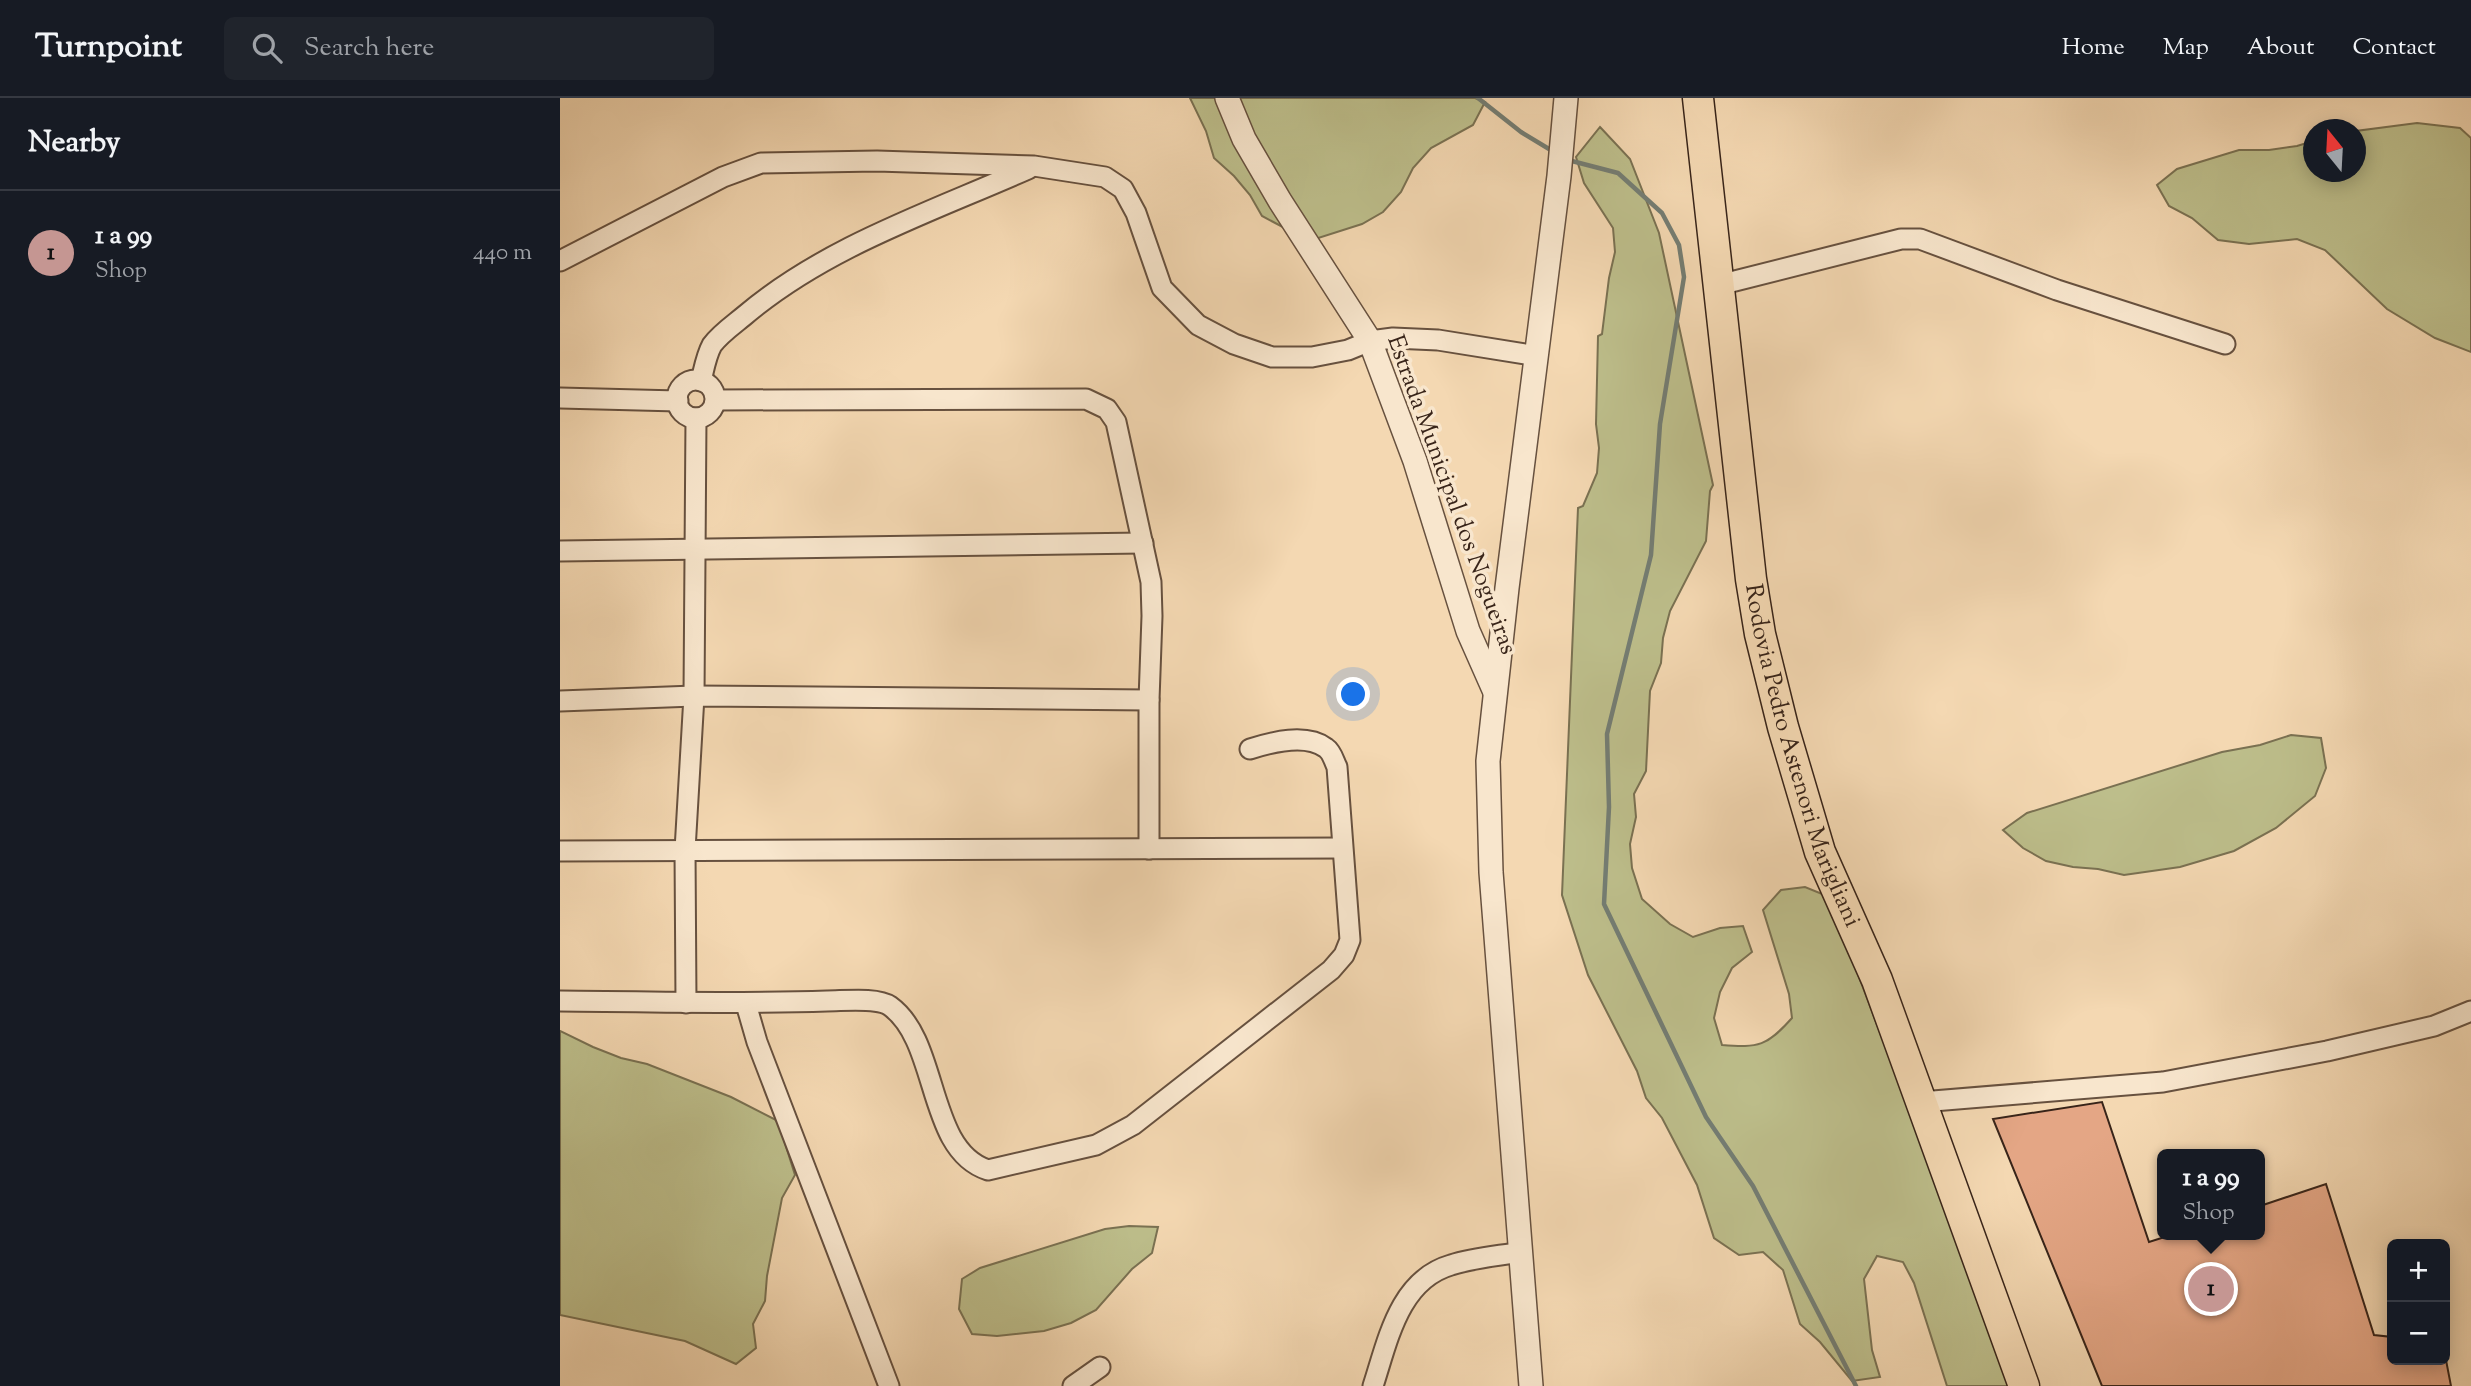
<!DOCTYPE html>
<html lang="en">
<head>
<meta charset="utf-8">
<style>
	:root { --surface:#171b24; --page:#20242c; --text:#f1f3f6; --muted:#9ea1a6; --line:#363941; --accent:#c59692 }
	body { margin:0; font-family:"Sorts Mill Goudy",serif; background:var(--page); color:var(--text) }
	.controls { position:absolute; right:21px; bottom:21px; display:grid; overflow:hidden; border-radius:10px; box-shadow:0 4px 18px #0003 }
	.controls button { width:63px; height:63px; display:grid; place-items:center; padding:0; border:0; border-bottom:2px solid var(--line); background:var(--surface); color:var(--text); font:35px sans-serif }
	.compass { position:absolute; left:1743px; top:21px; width:63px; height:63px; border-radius:50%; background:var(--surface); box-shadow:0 4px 18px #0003; rotate:342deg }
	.you { position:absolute; left:794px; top:597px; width:24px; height:24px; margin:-18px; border:5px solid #fff; border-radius:50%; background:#1a73e8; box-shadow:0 0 0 10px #1a73e833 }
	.badge { display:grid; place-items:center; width:46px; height:46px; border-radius:50%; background:var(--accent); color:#111; font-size:23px; font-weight:700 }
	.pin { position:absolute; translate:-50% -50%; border:4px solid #fff; box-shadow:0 2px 7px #0006 }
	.popup { position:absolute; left:1597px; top:1051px; width:108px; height:91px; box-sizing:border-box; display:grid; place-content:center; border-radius:10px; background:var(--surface); filter:drop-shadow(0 2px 5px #0005); font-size:23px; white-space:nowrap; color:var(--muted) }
	.popup b { font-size:26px; color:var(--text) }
	.popup::after { content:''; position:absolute; left:50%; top:100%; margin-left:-14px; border:14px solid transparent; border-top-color:var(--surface) }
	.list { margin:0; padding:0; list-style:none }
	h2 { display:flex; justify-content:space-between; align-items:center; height:91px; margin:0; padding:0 28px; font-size:30px }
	h2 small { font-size:23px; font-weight:400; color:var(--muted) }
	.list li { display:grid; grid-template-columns:46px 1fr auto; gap:21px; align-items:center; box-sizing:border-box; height:126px; padding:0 28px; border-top:2px solid var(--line) }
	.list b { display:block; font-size:26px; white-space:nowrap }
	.list p { margin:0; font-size:23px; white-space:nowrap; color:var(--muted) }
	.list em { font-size:23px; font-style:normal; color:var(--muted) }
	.icon { flex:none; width:38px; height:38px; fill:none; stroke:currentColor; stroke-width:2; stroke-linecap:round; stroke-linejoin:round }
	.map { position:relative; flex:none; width:1911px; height:1288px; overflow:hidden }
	header { display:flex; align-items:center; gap:42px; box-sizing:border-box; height:98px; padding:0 35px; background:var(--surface); border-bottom:2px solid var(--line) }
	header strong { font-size:33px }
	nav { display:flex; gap:38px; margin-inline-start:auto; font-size:24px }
	.search { width:490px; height:63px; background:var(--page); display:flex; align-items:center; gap:18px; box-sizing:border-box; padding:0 24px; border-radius:10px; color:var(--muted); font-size:26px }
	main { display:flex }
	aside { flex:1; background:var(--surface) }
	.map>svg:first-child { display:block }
</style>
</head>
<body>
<header>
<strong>Turnpoint</strong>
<div class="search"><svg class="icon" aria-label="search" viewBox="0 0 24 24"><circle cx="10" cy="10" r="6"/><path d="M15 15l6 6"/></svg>Search here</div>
<nav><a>Home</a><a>Map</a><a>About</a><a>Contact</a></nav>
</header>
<main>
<aside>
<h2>Nearby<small></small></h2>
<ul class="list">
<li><span class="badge">1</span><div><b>1 a 99</b><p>Shop</p></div><em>440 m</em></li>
</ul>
</aside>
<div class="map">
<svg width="1911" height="1288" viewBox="0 0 1911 1288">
	<rect width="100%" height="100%" fill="#f4d8b2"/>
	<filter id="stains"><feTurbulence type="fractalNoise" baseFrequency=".00286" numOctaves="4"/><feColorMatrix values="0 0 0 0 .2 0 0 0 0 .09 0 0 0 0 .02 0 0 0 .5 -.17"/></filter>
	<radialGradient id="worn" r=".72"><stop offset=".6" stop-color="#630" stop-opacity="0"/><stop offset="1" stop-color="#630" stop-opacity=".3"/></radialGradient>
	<g fill="#bdbe8b" stroke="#7a7152" stroke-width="2">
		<polygon points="630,0 915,0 925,4 913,27 871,50 853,70 841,94 823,114 802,126 749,143 702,118 690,97 674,78 654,60 646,33"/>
		<polygon points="1857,25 1900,30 1911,40 1911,254 1875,240 1827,211 1765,152 1737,141 1689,146 1658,142 1632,120 1609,108 1597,87 1617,71 1679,52 1709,52 1737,48 1753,43 1754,74 1796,74 1796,33"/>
		<path d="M1040,29l30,32 29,74 54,252 -3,6 -4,50 -36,70 -7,27 -2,25 -11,28 -4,80 -12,23 2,23 -6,27 2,24 10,31 28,25 23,13 27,-9 23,-2 9,26 -20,16 -12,24 -6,26 8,27c37,3 45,1 70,-27l-3,-24 -26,-84 18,-20 24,-3 27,11 19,58 163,430h-67l-33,-103 -11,-21 -26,-6 -13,23 8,71 8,27 -28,4 -32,-39 -20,-18 -17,-54 -20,-18 -24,3 -25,-17 -17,-53 -35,-67 -16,-20 -9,-27 -49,-96 -26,-80 16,-387 5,-2 14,-33 2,-25 -3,-24 2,-88 4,-2 7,-56 6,-26 -2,-24 -29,-45 -8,-26z"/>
		<polygon points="1731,637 1761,640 1766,670 1755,698 1716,730 1674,753 1620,769 1564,777 1538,771 1513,769 1486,763 1463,750 1443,732 1467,715 1662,654 1700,647"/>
		<polygon points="0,933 33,949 61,960 87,966 171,999 218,1023 235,1077 222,1100 207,1178 205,1203 193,1226 196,1250 176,1266 125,1243 0,1217"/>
		<polygon points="569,1128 598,1129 592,1155 572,1171 536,1212 511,1225 484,1233 437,1238 412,1236 399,1211 402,1181 420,1170 545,1131"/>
	</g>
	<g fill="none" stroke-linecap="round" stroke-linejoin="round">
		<g stroke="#747d73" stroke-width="4.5">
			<polyline points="918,0 961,34 994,54"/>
			<polyline points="1008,62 1058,75 1102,115 1119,147 1124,179 1100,326 1091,457 1047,636 1049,709 1044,806 1146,1019 1193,1088 1296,1288"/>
		</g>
	</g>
	<polygon fill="#e4a685" stroke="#382419" stroke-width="2" points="1542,1004 1589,1144 1611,1137 1700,1137 1700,1108 1766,1086 1814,1237 1832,1239 1832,1262 1886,1262 1891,1288 1542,1288 1433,1021"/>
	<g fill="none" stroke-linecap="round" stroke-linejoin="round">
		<g stroke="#67513f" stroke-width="23">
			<g id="minor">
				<polyline points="0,163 163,79 201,65 317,63 474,68 545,79 563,91 576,115 602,190 638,227 674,246 712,259 752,259 788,252 810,243 833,240 878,242 977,258"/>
				<polyline points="1159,187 1341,141 1360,141 1497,192 1665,246"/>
				<circle cx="136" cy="301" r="19"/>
				<path d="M141,283c3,-12 5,-25 11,-36 8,-11 21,-20 32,-29 81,-69 187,-104 284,-147"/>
				<polyline points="0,300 118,303"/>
				<polyline points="156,302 526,301 547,311 556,324 591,484 592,518 589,602 589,751"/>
				<polyline points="0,453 583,445"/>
				<polyline points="0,603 134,598 589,602"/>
				<polyline points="0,753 782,750"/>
				<path d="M0,903c89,1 178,3 267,0 17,0 50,-4 63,5 50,36 36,144 98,164l108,-25 37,-20 198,-155 13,-15 6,-15 -13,-173c-3,-6 -5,-15 -11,-19 -20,-15 -54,-6 -76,1"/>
				<polyline points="126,905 125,752 134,598 136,320"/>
				<polyline points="186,906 197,944 329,1288"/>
				<polyline points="1361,1004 1603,984 1767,953 1874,928 1911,913"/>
				<polyline points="513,1288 540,1269"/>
				<path d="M813,1288c15,-46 26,-106 78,-121 22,-7 47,-9 70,-13"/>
			</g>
		</g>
		<g stroke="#67513f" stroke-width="26">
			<g id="tertiary">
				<polyline points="667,0 684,41 720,103 810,243 855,363 908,533 935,594"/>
				<polyline points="971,1288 931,774 928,663 947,490 999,78 1006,0"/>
			</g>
		</g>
		<g stroke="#382419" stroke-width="33">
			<g id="primary">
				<path id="s1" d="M1138,0l53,481 9,55 23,93 37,125 57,128 147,406"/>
			</g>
		</g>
		<use href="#minor" stroke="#f8e6cd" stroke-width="19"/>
		<use href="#tertiary" stroke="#f8e6cd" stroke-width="23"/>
		<use href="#primary" stroke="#f4d8b2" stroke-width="30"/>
	</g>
	<g text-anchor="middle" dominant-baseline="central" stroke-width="7" stroke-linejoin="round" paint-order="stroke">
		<g font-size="24" fill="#382419" stroke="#f8e6cd">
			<text transform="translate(891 397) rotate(70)">Estrada Municipal dos Nogueiras</text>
			<text stroke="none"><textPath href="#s1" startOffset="668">Rodovia Pedro Astenori Marigliani</textPath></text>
		</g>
	</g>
	<rect width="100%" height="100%" filter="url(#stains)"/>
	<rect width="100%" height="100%" fill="url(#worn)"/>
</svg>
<div class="controls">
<button>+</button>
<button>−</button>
</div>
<svg class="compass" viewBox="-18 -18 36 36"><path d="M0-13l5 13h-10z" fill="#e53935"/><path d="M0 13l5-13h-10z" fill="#9ea1a6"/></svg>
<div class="you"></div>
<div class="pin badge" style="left:1651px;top:1191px">1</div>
<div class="popup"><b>1 a 99</b>Shop</div>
</div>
</main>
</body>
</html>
